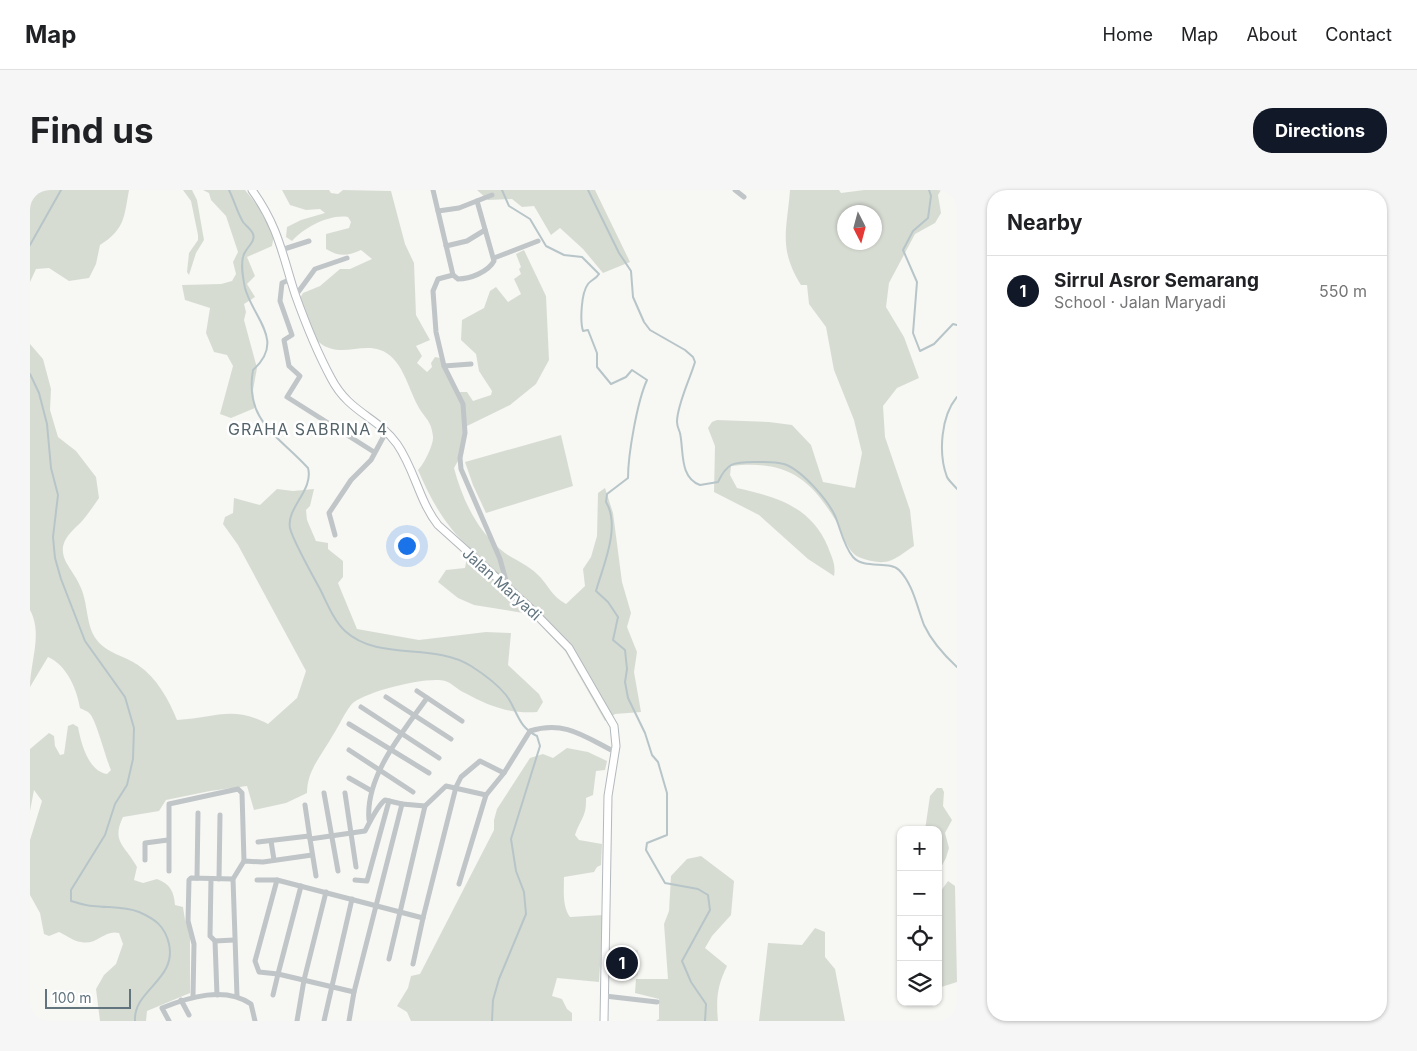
<!DOCTYPE html>
<html lang="en">
<head>
<meta charset="utf-8">
<style>
	:root { --surface:#fff; --page:#f6f6f6; --text:#202124; --muted:#757577; --line:#e0e0e0; --accent:#111827 }
	body { margin:0; font-family:Inter,sans-serif; background:var(--page); color:var(--text) }
	.controls { position:absolute; right:15px; bottom:15px; display:grid; overflow:hidden; border-radius:10px; box-shadow:0 1px 4px #0004 }
	.controls button { width:45px; height:45px; display:grid; place-items:center; padding:0; border:0; border-bottom:1px solid var(--line); background:var(--surface); color:var(--text); font:25px sans-serif }
	.compass { position:absolute; left:807px; top:15px; width:45px; height:45px; border-radius:50%; background:var(--surface); box-shadow:0 1px 4px #0004; rotate:174deg }
	.scale { position:absolute; left:15px; bottom:12px; width:86px; box-sizing:border-box; padding-left:5px; border:2px solid #62757f; border-top:0; font-size:14px; line-height:18px; white-space:nowrap; color:#62757f; -webkit-text-stroke:4px #fff; paint-order:stroke }
	.you { position:absolute; left:376px; top:355px; width:18px; height:18px; margin:-12px; border:4px solid #fff; border-radius:50%; background:#1a73e8; box-shadow:0 0 0 8px #1a73e833 }
	.badge { display:grid; place-items:center; width:32px; height:32px; border-radius:50%; background:var(--accent); color:#fff; font-size:16px; font-weight:700 }
	.pin { position:absolute; translate:-50% -50%; border:2px solid #fff; box-shadow:0 1px 5px #0006 }
	.list { margin:0; padding:0; list-style:none }
	h2 { display:flex; justify-content:space-between; align-items:center; height:65px; margin:0; padding:0 20px; font-size:21px }
	h2 small { font-size:16px; font-weight:400; color:var(--muted) }
	.list li { display:grid; grid-template-columns:32px 1fr auto; gap:15px; align-items:center; box-sizing:border-box; height:70px; padding:0 20px; border-top:1px solid var(--line) }
	.list b { display:block; font-size:19px; white-space:nowrap }
	.list p { margin:0; font-size:16px; white-space:nowrap; color:var(--muted) }
	.list em { font-size:16px; font-style:normal; color:var(--muted) }
	.icon { flex:none; width:28px; height:28px; fill:none; stroke:currentColor; stroke-width:2; stroke-linecap:round; stroke-linejoin:round }
	.map { position:relative; flex:none; width:927px; height:831px; overflow:hidden; border-radius:20px }
	header { display:flex; align-items:center; gap:30px; box-sizing:border-box; height:70px; padding:0 25px; background:var(--surface); border-bottom:1px solid var(--line) }
	header strong { font-size:24px }
	nav { display:flex; gap:28px; margin-inline-start:auto; font-size:18px }
	.intro { display:flex; align-items:center; justify-content:space-between; box-sizing:border-box; height:120px; padding:0 30px }
	h1 { margin:0; font-size:35px }
	.button { padding:12px 22px; border-radius:20px; background:var(--accent); color:#fff; font-size:18px; font-weight:700 }
	main { display:flex; gap:30px; padding:0 30px }
	aside { flex:1; background:var(--surface); border-radius:20px; box-shadow:0 1px 4px #0004 }
	.map>svg:first-child { display:block }
</style>
</head>
<body>
<header>
<strong>Map</strong>
<nav><a>Home</a><a>Map</a><a>About</a><a>Contact</a></nav>
</header>
<div class="intro"><h1>Find us</h1><a class="button">Directions</a></div>
<main>
<div class="map">
<svg width="927" height="831" viewBox="0 0 927 831">
	<rect width="100%" height="100%" fill="#f7f7f4"/>
	<polygon fill="#e5e7e5" points="577,759 608,760 608,785 601,790 577,787"/>
	<g fill="#d7dcd3" fill-rule="evenodd">
		<path d="M0,0h99c-5,27 -4,39 -29,55l-4,19 -7,14 -20,3 -20,-13 -13,1 -6,13z"/>
		<polygon points="153,0 162,0 167,10 174,50 166,63 159,85 157,82 159,63 168,50 168,45 161,11"/>
		<polygon points="173,0 215,0 227,15 244,45 242,56 217,67 225,86 217,94 225,107 214,114 216,122 214,130 227,178 223,200 225,218 201,228 190,224 203,176 197,165 184,162 176,143 180,118 155,110 152,95 191,94 202,91 206,84 203,72 208,62 196,26 181,10 179,3"/>
		<path d="M299,0l2,3 7,1 5,-4 48,1 14,53 9,19 2,52 14,25 -14,6 6,10 -5,7 10,9 5,-5 -1,-4 4,-6 5,1 18,34h9l6,9 18,-6 1,-4 -13,-20 -3,-17 -15,-14 1,-20 22,-12 6,-17 6,-4 12,15 13,-8 -7,-15 7,-5 -2,-5 2,-2 -5,-13 8,-4 22,46 3,64 -13,24 -26,21 -43,21 -4,26 -9,16c8,31 24,65 51,85 10,7 23,12 32,21 12,11 14,22 29,30l19,-18 -2,-17 8,-12 6,-21 1,-43 7,-5 8,25 9,69 9,31 -4,14 10,25 -3,20 7,40 -26,2 -10,7 -40,-70 -35,-37 -56,-9 -16,-7 -20,-16 8,-12 19,-2 4,-21c-24,-21 -38,-47 -51,-77 6,-6 16,-26 15,-34 -2,-17 -9,-18 -15,-30 -10,-18 -16,-49 -38,-56 -19,-7 -41,8 -60,-7 -11,-9 -15,-32 -20,-45l3,-5 17,-7 20,-17h10l22,-10 -11,-9c-13,6 -22,7 -35,-1v-15l23,-6 2,-6 -3,-5c-19,-3 -44,11 -56,24l-6,-4 1,-10 14,-7 24,-7 -5,-4 -14,1 -16,-5 -8,-15z"/>
		<polygon points="447,0 565,0 600,72 573,83 553,59 530,38 521,45 504,16 492,17 482,9 458,10"/>
		<path d="M760,0h49l2,3 23,-3h77l-3,5 3,18 -6,10 -20,11 -26,49 -3,24 18,30 15,41 -22,10 -14,18 2,31 25,73 4,36c-8,5 -21,16 -30,16 -7,1 -25,-3 -30,-8 -8,-7 -13,-24 -18,-33 -27,-45 -52,-61 -105,-55l-1,9 7,13c39,9 74,18 91,59 4,11 8,17 6,29l-26,-17 -49,-44 -45,-23 1,-46 -7,-18 4,-6 5,-2 52,2 23,3 19,20 12,37 32,6 7,-35 -8,-33 -20,-50 -8,-43 -17,-23 -2,-19h-6c-23,-37 -14,-55 -11,-95zM814,22h30v30h-30z"/>
		<path d="M0,154l13,15 8,30 -1,21 8,27 18,14 20,26 3,21c-5,7 -10,15 -16,22 -11,12 -27,22 -17,42 5,9 11,16 15,26 7,16 5,37 15,51 10,14 29,17 42,26 19,13 31,35 39,55 38,-2 55,-15 91,4l29,-26 9,-27 -68,-126 -15,-21 2,-7 8,-4 1,-15 26,7 17,-16 16,2 21,-2 -4,17 -4,4 1,10 9,21 12,2v6l15,12v16l-5,6 19,46 62,11 67,-8 25,1 -3,32 31,29 4,8 -6,10c-28,2 -48,-6 -72,-19 -7,-3 -13,-10 -20,-12 -17,-5 -83,11 -94,24 -7,9 -12,21 -18,30 -11,20 -26,35 -26,58l-21,10 -32,7 -7,-24 -37,5 -44,9 -7,11 -36,6c-12,25 2,28 14,50l-3,13 9,3 14,-4c13,5 17,12 18,26l8,2 2,13 5,15v58l-43,18 -1,10h-46l-4,-32 8,-14 12,-11 7,-20 -4,-11c-14,-4 -23,13 -38,9 -8,-1 -15,-7 -22,-10l-10,4 -5,-2 -4,-21 -10,-18v-55l12,-39 -8,-11 -4,21v-62l19,-16 5,3 1,10 5,9 4,-1 4,-28 5,-2 5,3c3,16 10,44 29,47l4,-4c-5,-11 -15,-50 -21,-56 -2,-3 -7,-4 -10,-6 -3,-18 -13,-43 -32,-51l-18,30c0,-25 13,-53 0,-77z"/>
		<polygon points="531,245 543,296 456,323 443,295 435,272"/>
		<path d="M537,558l21,4 19,9 -2,9 -9,1 -3,24 -7,3c1,18 -6,22 -11,37l4,5 23,4 -1,21 -4,2 -3,5 -30,5c0,13 -2,29 6,40l33,-2 -4,67 -42,-4 -5,18 10,3 5,10 5,4v8h-161l-4,-9 -10,-6 11,-18 3,-12 9,-2 74,-144v-10l3,-11 33,-51 13,-4 10,4z"/>
		<polygon points="907,598 912,598 914,602 913,616 922,630 915,643 919,658 916,668 908,683 908,640 895,640 900,606"/>
		<path d="M671,666l33,25 -3,34 -19,21 -7,12 22,18c-10,20 -11,34 -9,55h-62l3,-2v-20l-24,-6 1,-14h32l-4,-55 5,-13 2,-35 16,-17z"/>
		<polygon points="918,691 925,696 927,792 908,798 908,705"/>
		<polygon points="785,738 795,742 795,767 805,779 815,831 729,831 738,753 772,755"/>
	</g>
	<g fill="none" stroke-linecap="round" stroke-linejoin="round">
		<g stroke="#b7c5c8" stroke-width="2">
			<path d="M199,0c5,10 8,22 14,32 3,4 8,7 10,12 3,7 -6,13 -9,20 -4,9 -1,24 1,34 8,30 41,53 8,82 -9,51 26,66 55,98 6,22 -22,40 -18,60 3,13 23,48 30,61 7,14 14,32 25,42 34,31 88,11 126,35 11,7 27,19 35,29 12,16 11,31 31,41l3,10 -29,93 5,32 8,21 2,22 -27,65 -6,21 -1,21"/>
			<path d="M472,0l7,16 21,13 16,27 18,9 18,2 17,17c-3,5 -8,6 -11,10 -7,9 -8,37 -5,47l5,-1 9,23v14l14,17 15,-7 6,-7 15,10c-10,22 -19,75 -19,98l-21,16 -1,8c15,25 -3,64 -10,89l12,11 10,15 -5,23 12,10 2,19 -2,13 3,16 17,35 7,22 6,7 9,31v42l-20,8 -1,7 19,33 33,6 10,6 2,15 -28,51 9,21 15,22 -1,17"/>
			<path d="M558,0l31,63 12,18 2,26 11,25 6,8 35,20 8,7 2,5c-5,17 -18,43 -18,60 0,4 2,8 3,11 4,18 -1,44 20,52l18,-3c9,-19 15,-20 36,-20 10,0 20,-1 30,2 18,6 45,37 52,54 5,13 8,28 17,39 11,13 36,3 46,13 14,14 18,37 25,55 8,17 20,30 33,42"/>
			<polyline points="899,0 901,6 898,28 883,41 873,60 887,92 883,143 890,161 904,154 923,134 927,135"/>
			<polyline points="0,55 31,0"/>
			<path d="M0,184l9,19 8,31 4,44 7,27 -5,42 2,21 6,21 24,62 40,56 9,31 -1,31 -6,26 -12,19 -10,31 -34,55v11c7,2 15,5 22,5 15,2 31,0 46,6 16,7 26,14 30,32 8,36 -36,46 -34,77"/>
			<path d="M927,207c-16,19 -19,56 -10,80 2,4 7,8 10,12"/>
		</g>
		<g stroke="#b3b9bd" stroke-width="9">
			<path id="secondary" d="M222,0c26,36 30,63 43,104 10,28 22,58 36,84 18,35 46,38 66,66 18,26 22,57 41,81l88,79 43,44 45,78 2,20 -8,50 -4,225"/>
		</g>
		<g stroke="#c0c5c8" stroke-width="5">
			<polyline points="403,0 423,85 408,89 403,101 406,142 414,176 433,214 435,243 430,268 431,279 470,369 478,398"/>
			<polyline points="705,0 714,7"/>
			<polyline points="408,21 429,18 462,5"/>
			<polyline points="416,56 437,51 455,40"/>
			<polyline points="251,60 279,51"/>
			<polyline points="464,68 508,51"/>
			<path d="M423,85l5,4c12,0 30,-7 36,-18l-17,-60"/>
			<polyline points="261,89 252,93 250,111 262,145 254,150 259,176 270,186 257,207 344,262"/>
			<polyline points="266,105 285,79 317,68"/>
			<polyline points="414,176 441,174"/>
			<polyline points="305,345 299,323 321,290 341,270 356,242"/>
			<polyline points="387,501 432,531"/>
			<polyline points="356,507 421,549"/>
			<polyline points="331,517 409,568"/>
			<polyline points="319,534 399,583"/>
			<polyline points="319,560 383,602"/>
			<polyline points="319,588 340,600"/>
			<polyline points="294,603 308,681"/>
			<polyline points="315,603 326,677"/>
			<polyline points="275,615 280,649"/>
			<path d="M339,630c-4,-44 34,-88 58,-122"/>
			<polyline points="241,651 244,670"/>
			<polyline points="228,652 279,646"/>
			<polyline points="115,670 115,653 138,650"/>
			<polyline points="139,681 139,614 208,599 212,603 214,671"/>
			<path d="M286,686l-6,-37 55,-8c5,-9 12,-25 20,-31l17,4"/>
			<polyline points="167,688 168,623"/>
			<polyline points="181,689 180,746 185,751 187,805"/>
			<polyline points="189,689 190,625"/>
			<polyline points="227,690 247,690"/>
			<polyline points="325,690 337,691 359,611"/>
			<path d="M429,694l27,-89 18,-22 26,-42c35,-11 55,6 85,21"/>
			<polyline points="271,696 248,784 324,802"/>
			<polyline points="185,751 204,750"/>
			<polyline points="359,769 395,616 416,596 456,605"/>
			<polyline points="383,774 393,728"/>
			<polyline points="243,805 248,784 229,782 225,771 247,690 393,728 426,597 431,587 450,571 474,583"/>
			<polyline points="163,806 164,754 158,731 159,690 161,688 203,689"/>
			<polyline points="207,806 203,689 214,671 233,672 282,665"/>
			<polyline points="575,806 627,812"/>
			<polyline points="151,810 159,825"/>
			<path d="M139,831l-7,-13c27,-11 63,-22 89,-4l4,17"/>
			<polyline points="267,831 274,790 296,702"/>
			<polyline points="294,831 322,709"/>
			<polyline points="319,831 324,802 372,614 395,616"/>
		</g>
		<use href="#secondary" stroke="#fff" stroke-width="7"/>
	</g>
	<g text-anchor="middle" dominant-baseline="central" stroke-width="5" stroke-linejoin="round" paint-order="stroke">
		<g font-size="15" fill="#62757f" stroke="#fff">
			<text transform="translate(472 394) rotate(42)">Jalan Maryadi</text>
		</g>
		<g font-size="16" letter-spacing="1" fill="#54636a" stroke="#fff">
			<text x="278" y="239">GRAHA SABRINA 4</text>
		</g>
	</g>
</svg>
<div class="controls">
<button>+</button>
<button>−</button>
<button><svg class="icon" aria-label="locate" viewBox="0 0 24 24"><circle cx="12" cy="12" r="6"/><path d="M12 2v4M12 18v4M2 12h4M18 12h4"/></svg></button>
<button><svg class="icon" aria-label="layers" viewBox="0 0 24 24"><path d="M12 4l9 5-9 5-9-5zM3 14l9 5 9-5"/></svg></button>
</div>
<svg class="compass" viewBox="-18 -18 36 36"><path d="M0-13l5 13h-10z" fill="#e53935"/><path d="M0 13l5-13h-10z" fill="#757577"/></svg>
<div class="scale">100 m</div>
<div class="you"></div>
<div class="pin badge" style="left:592px;top:773px">1</div>
</div>
<aside>
<h2>Nearby<small></small></h2>
<ul class="list">
<li><span class="badge">1</span><div><b>Sirrul Asror Semarang</b><p>School · Jalan Maryadi</p></div><em>550 m</em></li>
</ul>
</aside>
</main>
</body>
</html>
